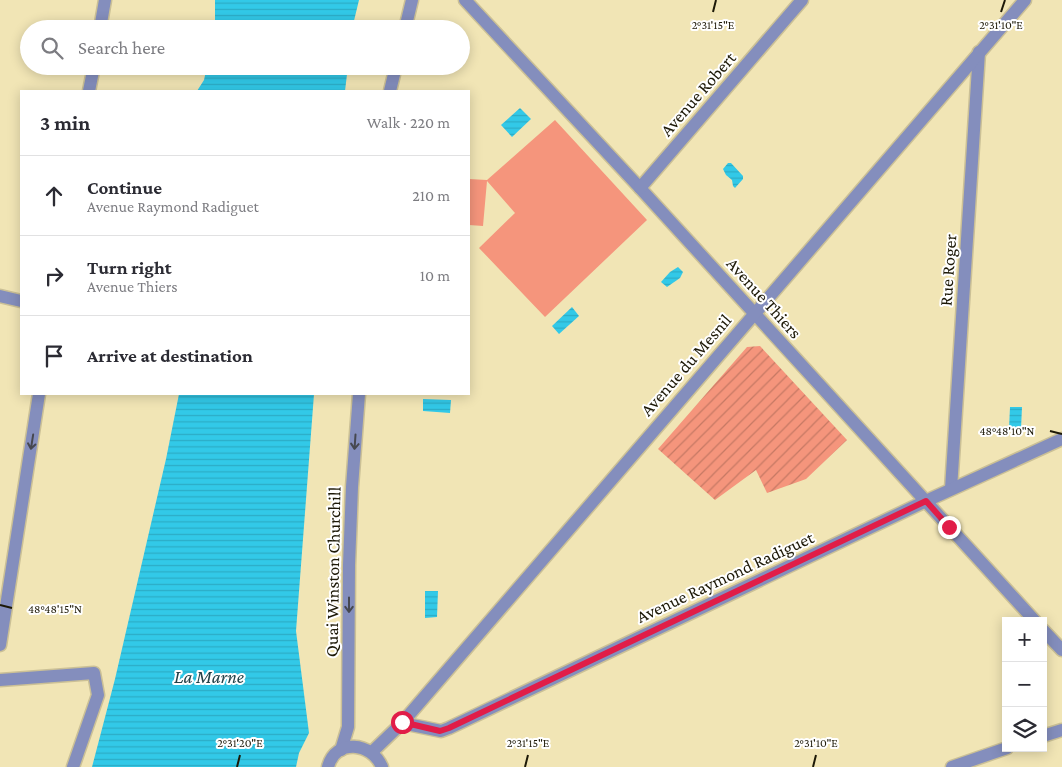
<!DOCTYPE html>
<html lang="en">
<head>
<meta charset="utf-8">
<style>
	:root { --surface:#fff; --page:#f7f7f7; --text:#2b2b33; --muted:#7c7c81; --line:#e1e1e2 }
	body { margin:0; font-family:"Crimson Pro",serif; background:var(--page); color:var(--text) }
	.controls { position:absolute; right:15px; bottom:15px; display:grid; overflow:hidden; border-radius:0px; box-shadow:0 2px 12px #0003 }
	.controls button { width:45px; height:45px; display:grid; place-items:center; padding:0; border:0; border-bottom:1px solid var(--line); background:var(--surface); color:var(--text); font:25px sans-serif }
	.stop { position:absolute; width:15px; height:15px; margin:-11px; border:4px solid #e11d48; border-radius:50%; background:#fff }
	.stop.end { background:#e11d48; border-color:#fff; box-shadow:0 1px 5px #0008 }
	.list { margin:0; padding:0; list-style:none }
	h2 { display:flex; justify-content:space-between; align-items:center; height:65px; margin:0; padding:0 20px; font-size:21px }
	h2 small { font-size:16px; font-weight:400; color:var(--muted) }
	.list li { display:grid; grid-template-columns:32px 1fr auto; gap:15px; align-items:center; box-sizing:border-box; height:80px; padding:0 20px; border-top:1px solid var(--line) }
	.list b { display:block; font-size:19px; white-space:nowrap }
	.list p { margin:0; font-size:16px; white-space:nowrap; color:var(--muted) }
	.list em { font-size:16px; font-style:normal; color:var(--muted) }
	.icon { flex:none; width:28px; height:28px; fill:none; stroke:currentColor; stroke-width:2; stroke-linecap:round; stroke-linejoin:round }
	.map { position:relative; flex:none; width:1062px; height:767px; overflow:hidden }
	.search { position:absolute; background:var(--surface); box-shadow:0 2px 12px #0003; left:20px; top:20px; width:450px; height:55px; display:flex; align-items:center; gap:12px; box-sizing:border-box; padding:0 18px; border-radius:28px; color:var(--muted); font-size:19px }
	.panel { position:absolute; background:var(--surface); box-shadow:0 2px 12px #0003; left:20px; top:90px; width:450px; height:305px; border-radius:0px }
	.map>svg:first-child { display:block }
</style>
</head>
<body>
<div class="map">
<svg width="1062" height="767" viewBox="0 0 1062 767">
	<defs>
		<pattern id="garden-furrows" width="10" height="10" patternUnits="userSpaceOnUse" patternTransform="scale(1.25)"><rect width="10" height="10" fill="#f5957c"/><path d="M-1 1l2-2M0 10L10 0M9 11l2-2" fill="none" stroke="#c67964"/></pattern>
		<pattern id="water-rules" width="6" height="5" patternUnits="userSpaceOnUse" patternTransform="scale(1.25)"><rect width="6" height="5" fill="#32c9e8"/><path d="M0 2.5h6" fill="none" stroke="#2cacc6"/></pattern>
	</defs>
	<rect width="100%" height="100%" fill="#f1e5b5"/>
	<polygon fill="url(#garden-furrows)" points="760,346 847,440 806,479 767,493 756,470 715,500 658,449 747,347"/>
	<polygon fill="#f5957c" points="555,120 647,220 545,317 479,248 515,213 487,181 483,226 469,225 469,179 487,180"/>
	<g fill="url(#water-rules)">
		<polygon points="215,0 359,0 352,29 214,29 215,20"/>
		<polygon points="207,66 348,66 345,91 197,91 204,80"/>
		<polygon points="520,108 531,119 512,137 501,125"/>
		<polygon points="728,163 731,163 743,176 743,179 735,188 733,186 732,180 726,175 723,169"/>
		<polygon points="678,267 683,272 680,278 667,287 661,282 670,272"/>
		<polygon points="572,307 579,316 559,334 552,326"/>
		<polygon points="179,394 314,394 296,631 309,733 299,753 296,767 92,767 115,679 166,459"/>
		<polygon points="423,399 451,400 450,413 423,411"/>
		<polygon points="1010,407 1022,407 1021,429 1009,429"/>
		<polygon points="425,591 438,591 437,617 425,618"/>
	</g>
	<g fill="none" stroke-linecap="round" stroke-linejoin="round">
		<g stroke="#cbc096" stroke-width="15">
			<g id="street">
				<polyline points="465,0 640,188 1035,621"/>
				<polyline points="100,29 105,0"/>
				<polyline points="405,29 412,0"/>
				<polyline points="89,91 94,66"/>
				<polyline points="390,91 396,66"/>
				<polyline points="640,188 802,0"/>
				<polyline points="0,296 21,301"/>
				<polyline points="951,489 979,52"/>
				<polyline points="1043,630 1062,650"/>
				<polyline points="0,645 39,394"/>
				<polyline points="0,680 94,673 98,695 73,767"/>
				<polyline points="402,723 441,731 449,728 926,501 1062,439"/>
				<polyline points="1043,736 1062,730"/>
				<polyline points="341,750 348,727 349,565 352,487 359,394"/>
				<polyline points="372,752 402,723 1025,0"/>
				<path d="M328,767c7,-29 44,-25 54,0"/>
				<polyline points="952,767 1007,748"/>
			</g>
		</g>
		<use href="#street" stroke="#848ebd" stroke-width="12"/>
	</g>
	<defs><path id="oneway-shaft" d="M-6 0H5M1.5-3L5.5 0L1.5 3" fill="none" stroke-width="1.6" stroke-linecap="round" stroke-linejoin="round" transform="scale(1.25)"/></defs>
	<g stroke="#464850">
		<use href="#oneway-shaft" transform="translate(32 442) rotate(99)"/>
		<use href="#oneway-shaft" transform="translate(355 442) rotate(94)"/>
		<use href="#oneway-shaft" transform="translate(349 605) rotate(90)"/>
	</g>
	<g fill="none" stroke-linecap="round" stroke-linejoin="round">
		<polyline stroke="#e11d48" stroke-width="6" points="402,722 440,731 449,728 926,501 949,527"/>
	</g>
	<path fill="none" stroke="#1d1907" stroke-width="2" d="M713,12l3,-12M1001,12l4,-12M1050,431l12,3M0,605l12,3M237,767l3,-12M525,767l3,-12M813,767l3,-12"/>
	<g text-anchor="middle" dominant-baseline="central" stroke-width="4" stroke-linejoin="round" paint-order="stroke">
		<g font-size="18" fill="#1d1907" stroke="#fff">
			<text transform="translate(698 94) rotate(-49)">Avenue Robert</text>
			<text transform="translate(948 270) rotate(-86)">Rue Roger</text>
			<text transform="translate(764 298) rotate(48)">Avenue Thiers</text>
			<text transform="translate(686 365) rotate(-49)">Avenue du Mesnil</text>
			<text transform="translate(333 572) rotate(-89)">Quai Winston Churchill</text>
			<text transform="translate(725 577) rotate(-25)">Avenue Raymond Radiguet</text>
		</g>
		<g font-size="19" font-style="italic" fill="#234148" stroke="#fff">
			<text x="209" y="676">La Marne</text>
		</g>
	</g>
	<g font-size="12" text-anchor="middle" fill="#1d1907" stroke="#fff" stroke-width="4" stroke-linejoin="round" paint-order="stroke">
		<text x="713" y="29">2°31'15"E</text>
		<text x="1001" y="29">2°31'10"E</text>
		<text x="1007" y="435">48°48'10"N</text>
		<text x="55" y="613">48°48'15"N</text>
		<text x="240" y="747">2°31'20"E</text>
		<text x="528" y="747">2°31'15"E</text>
		<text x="816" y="747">2°31'10"E</text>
	</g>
</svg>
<div class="controls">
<button>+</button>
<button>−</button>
<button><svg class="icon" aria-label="layers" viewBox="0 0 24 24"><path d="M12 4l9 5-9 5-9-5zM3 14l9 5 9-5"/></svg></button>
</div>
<div class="stop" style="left:402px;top:722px"></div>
<div class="stop end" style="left:949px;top:527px"></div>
<div class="search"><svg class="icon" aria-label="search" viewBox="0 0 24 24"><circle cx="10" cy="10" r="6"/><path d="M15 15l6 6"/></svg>Search here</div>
<section class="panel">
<h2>3 min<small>Walk · 220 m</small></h2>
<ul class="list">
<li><svg class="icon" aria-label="ahead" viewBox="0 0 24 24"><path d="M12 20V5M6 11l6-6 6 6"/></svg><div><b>Continue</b><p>Avenue Raymond Radiguet</p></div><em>210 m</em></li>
<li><svg class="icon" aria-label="right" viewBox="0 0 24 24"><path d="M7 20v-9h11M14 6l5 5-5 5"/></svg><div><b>Turn right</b><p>Avenue Thiers</p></div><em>10 m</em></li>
<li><svg class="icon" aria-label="arrive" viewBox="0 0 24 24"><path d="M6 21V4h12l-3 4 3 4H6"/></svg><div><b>Arrive at destination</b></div></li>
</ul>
</section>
</div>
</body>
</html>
